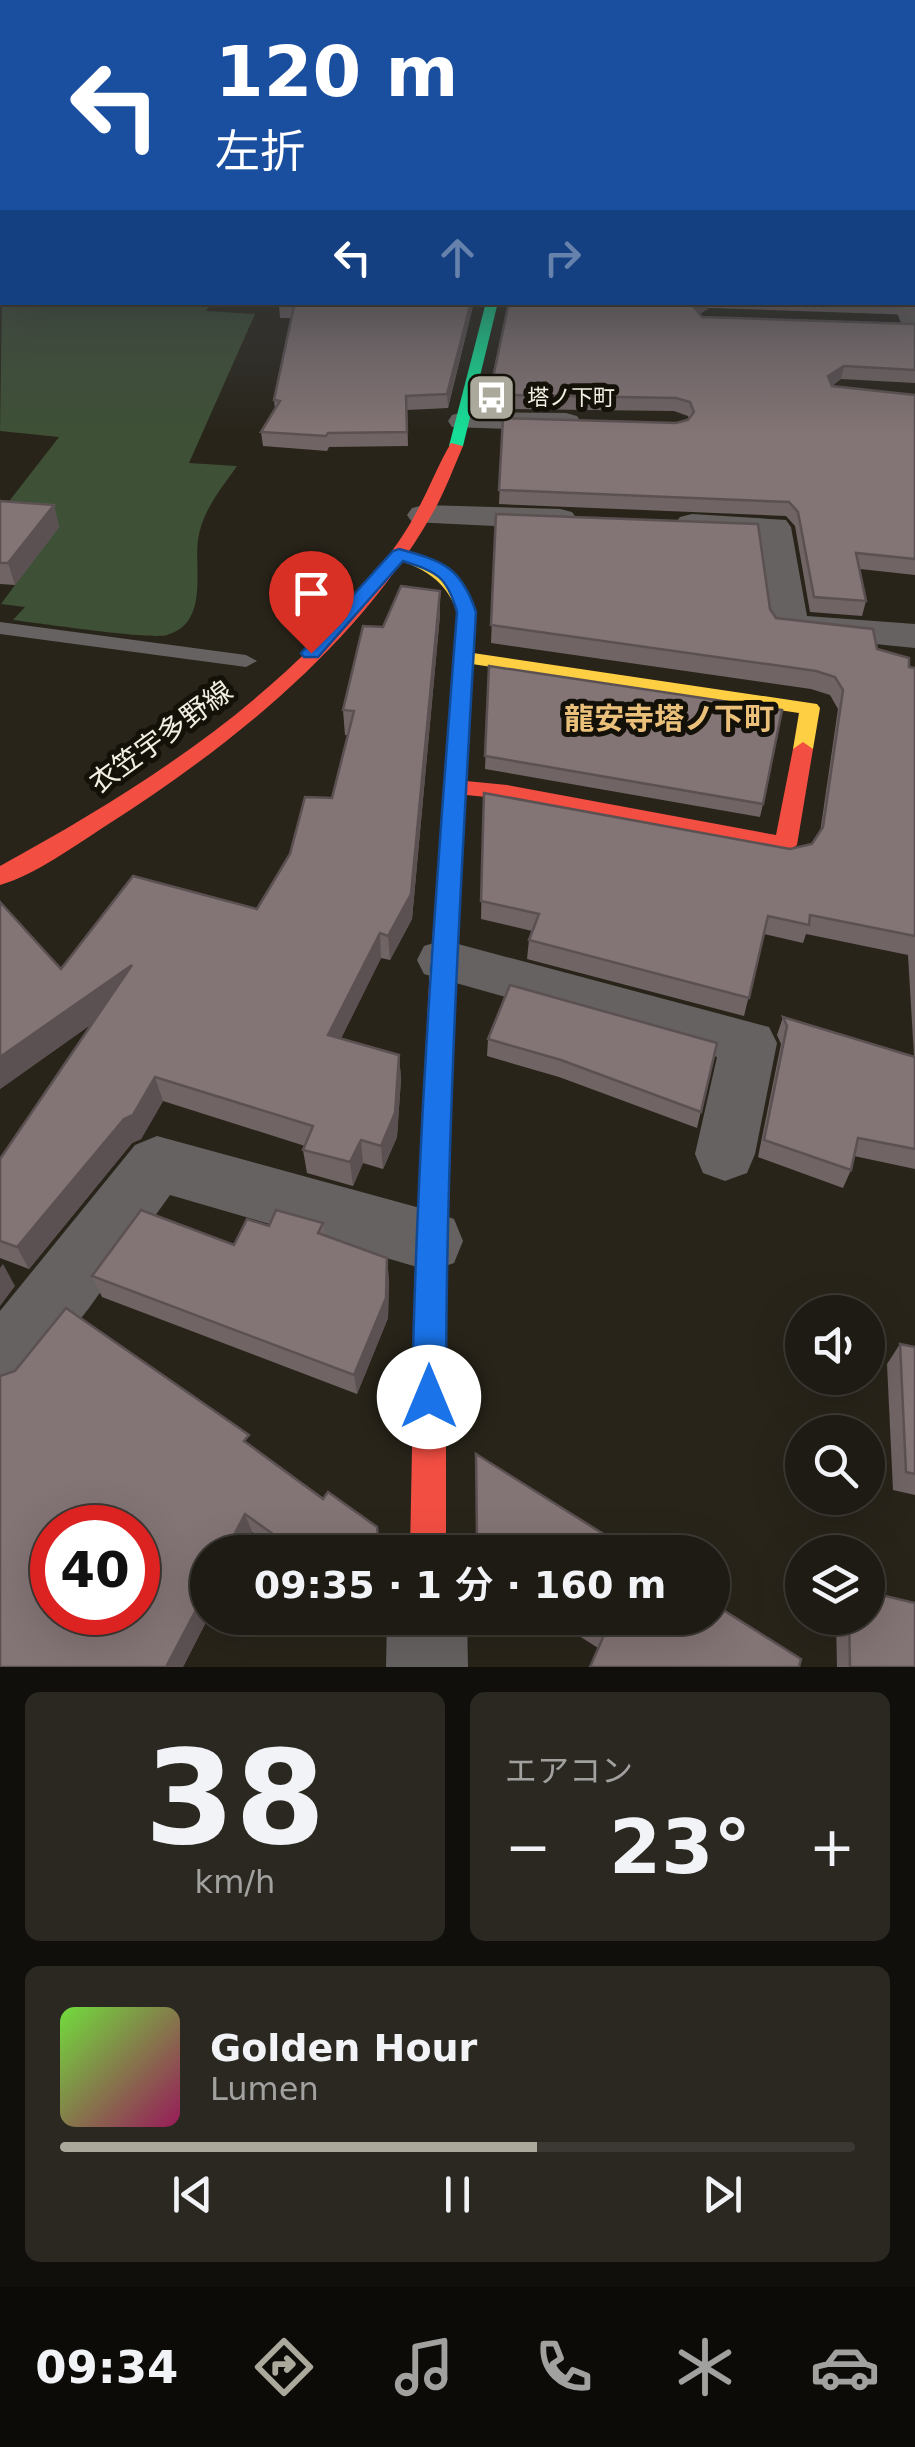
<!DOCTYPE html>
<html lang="ja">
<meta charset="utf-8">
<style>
body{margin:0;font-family:"DejaVu Sans","Noto Sans JP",sans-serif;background:#2b2822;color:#f1f3f6;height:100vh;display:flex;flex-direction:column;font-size:38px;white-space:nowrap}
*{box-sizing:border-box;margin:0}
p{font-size:32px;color:#a1a1a0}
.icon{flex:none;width:55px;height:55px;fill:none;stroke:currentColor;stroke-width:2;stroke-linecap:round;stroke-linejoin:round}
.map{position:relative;height:1667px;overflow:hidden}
.sheet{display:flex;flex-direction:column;gap:25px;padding:25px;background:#100f0b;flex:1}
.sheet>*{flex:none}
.hud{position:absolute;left:0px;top:0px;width:915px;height:305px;box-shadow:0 10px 40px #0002,0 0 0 2px #3c3934;background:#1a4fa0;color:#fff;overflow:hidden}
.fabs{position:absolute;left:785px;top:1295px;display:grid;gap:20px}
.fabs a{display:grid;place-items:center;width:100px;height:100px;border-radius:50%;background:#1e1b14;box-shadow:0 10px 40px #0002,0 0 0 2px #3c3934;font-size:50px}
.speed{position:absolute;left:30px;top:1505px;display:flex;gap:20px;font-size:50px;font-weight:700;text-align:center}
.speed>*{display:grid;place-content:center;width:130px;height:130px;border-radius:50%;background:#1e1b14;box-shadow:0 10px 40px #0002,0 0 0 2px #3c3934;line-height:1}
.speed .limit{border:15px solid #d22;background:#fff;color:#111}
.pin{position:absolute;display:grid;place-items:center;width:85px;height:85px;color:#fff;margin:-102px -42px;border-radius:50% 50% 50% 0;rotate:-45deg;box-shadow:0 0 10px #0007}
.pin .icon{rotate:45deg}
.me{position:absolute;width:110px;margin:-55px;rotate:0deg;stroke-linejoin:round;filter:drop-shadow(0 0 8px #0008)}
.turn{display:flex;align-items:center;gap:35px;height:210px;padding:0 50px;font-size:45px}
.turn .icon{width:130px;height:130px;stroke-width:2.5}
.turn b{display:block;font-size:70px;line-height:85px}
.lanes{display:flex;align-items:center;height:95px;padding:0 50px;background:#0003;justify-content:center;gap:50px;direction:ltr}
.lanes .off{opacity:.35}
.big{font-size:75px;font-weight:600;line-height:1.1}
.sheet .tile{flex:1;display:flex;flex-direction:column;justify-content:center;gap:15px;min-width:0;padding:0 35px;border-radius:15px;background:#2b2822}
.sheet .dial{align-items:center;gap:0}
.dial b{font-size:130px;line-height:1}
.song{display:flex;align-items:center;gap:30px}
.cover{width:120px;height:120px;border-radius:15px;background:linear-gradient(135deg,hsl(100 70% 55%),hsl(330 70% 35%))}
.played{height:10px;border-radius:5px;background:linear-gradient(90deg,#aba89c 60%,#3c3934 60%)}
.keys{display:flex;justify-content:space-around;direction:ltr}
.heat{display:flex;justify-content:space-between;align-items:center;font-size:55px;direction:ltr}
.sheet .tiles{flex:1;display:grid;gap:25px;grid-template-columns:1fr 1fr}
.tile:last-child{grid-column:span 2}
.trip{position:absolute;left:190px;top:1535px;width:540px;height:100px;border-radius:50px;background:#1e1b14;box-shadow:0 10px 40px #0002,0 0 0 2px #3c3934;font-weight:600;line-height:100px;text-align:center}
.dock{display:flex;height:160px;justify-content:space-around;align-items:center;background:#0c0b08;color:#a1a1a0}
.dock .icon{width:70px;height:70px}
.dock .active{color:#aba89c}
.dock b{font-size:45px;color:#f1f3f6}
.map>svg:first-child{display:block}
</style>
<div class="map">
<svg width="915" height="1667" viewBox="0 0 915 1667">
<rect width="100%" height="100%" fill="#28241a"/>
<path fill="#3e5036" d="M2 294V302L211 303 206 311 255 314 189 463 237 466C221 489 202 511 198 540 194 571 209 623 167 635 151 640 38 623 13 620L25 607 1 604 58 527 0 513 59 437 0 431Z"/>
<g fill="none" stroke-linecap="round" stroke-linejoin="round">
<polygon fill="#666261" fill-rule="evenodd" points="0,622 246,655 257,661 246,667 0,634"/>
<g fill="#666261" fill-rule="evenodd">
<polygon points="2,245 2,260 0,261 0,246"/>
<polygon points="912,297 915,300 915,336 906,334 892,302 912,302"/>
<polygon points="463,412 566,413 577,416 581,422 577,428 566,431 452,427 448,421 452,415"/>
<polygon points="424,505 560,509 572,512 577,519 572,526 560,529 412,522 407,515 412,508"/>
<polygon points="692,514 786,520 791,527 807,616 915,624 915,648 775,634 770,626 758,537 680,531 675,524 680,517"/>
<polygon points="443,940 769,1027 777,1043 755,1154 747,1173 725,1181 703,1173 695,1154 717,1057 424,974 417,960 424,946"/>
<polygon points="157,1136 431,1211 454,1219 463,1241 454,1263 431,1271 170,1195 89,1308 25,1389 0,1399 0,1311 135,1145"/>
<polygon points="387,1618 467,1618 468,1667 386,1667"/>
</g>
<polygon fill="#16e098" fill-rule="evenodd" points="486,302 498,302 463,446 456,450 449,446"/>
<path fill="#ffcf43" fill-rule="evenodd" d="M399 549C430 557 470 575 475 612 477 625 473 640 473 653L817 704 820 708 813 749 803 756 793 749 799 713 472 664 455 984 451 991 442 994 433 991 429 984 457 611C445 580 424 568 393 558V550Z"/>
<g fill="#f24e42" fill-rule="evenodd">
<path d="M451 443 463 446C453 469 444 494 431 516 356 646 232 745 107 825 74 846 37 874 0 885V866C137 791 279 701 375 574 390 554 406 533 417 511 429 489 438 465 451 443Z"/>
<polygon points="803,742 813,749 797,845 786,853 507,799 456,794 445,787 456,780 507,785 776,835 793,749"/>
<polygon points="442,974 451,977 455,984 446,1241 446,1552 410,1552 416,1241 429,984 433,977"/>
</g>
</g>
<g fill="#716465">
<polygon points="912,262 915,263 915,315 709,308 700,314 702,317 915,324 915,383 841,379 832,386 915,395 915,575 860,569 866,601 862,616 810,612 795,526 786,516 499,504 503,418 676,423 689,418 688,416 674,411 504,409 504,405 490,405 490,392 509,302 912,302"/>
<polygon points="474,302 448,408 407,410 408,446 329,447 327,451 263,446 261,432 275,409 274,400 291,318 280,318 279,305"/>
<polygon points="0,501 54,505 59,527 15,585 0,584"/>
<polygon points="496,514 770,609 776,618 877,649 909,667 915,668 915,1169 854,1156 851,1170 843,1188 758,1157 781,1044 777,1035 783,1017 914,1056 908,955 806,934 803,943 764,934 744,1016 527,959 529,940 532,931 481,919 484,793 790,849 812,844 820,833 838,709 830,695 811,689 491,643"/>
<polygon points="440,615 412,919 390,960 381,958 341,1038 399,1055 401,1079 397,1137 383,1169 363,1163 353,1186 307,1173 303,1150 305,1146 163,1101 141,1139 132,1143 29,1269 0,1258 0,1159 93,1023 0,1089 0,902 61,969 257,909 332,798 348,735 345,735 343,710 383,627"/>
<polygon points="489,666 763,804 760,817 485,769"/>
<polygon points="488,1039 717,1043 697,1128 559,1077 487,1056"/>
<polygon points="323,1223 325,1235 389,1278 388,1318 357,1394 102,1297 92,1276 234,1245 269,1226"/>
<polygon points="900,1344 915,1347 915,1495 893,1490 887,1364"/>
<polygon points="253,1447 379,1538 400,1544 401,1552 280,1552 252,1532 183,1667"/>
<polygon points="476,1454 632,1552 464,1552 464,1540 476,1536"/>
<polygon points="551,1618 712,1618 598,1648"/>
<polygon points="836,1618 868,1618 915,1667 837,1667"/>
</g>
<g fill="#5c5152">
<polygon points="471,302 474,302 448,408 447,394"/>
<polygon points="700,302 710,302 709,308 692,319 694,307"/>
<polygon points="844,366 841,379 825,390 828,376"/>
<polygon points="54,505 59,527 15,585 8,563"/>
<polygon points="440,591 440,615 412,919 390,960 388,936"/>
<polygon points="380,933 381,958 331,1059 328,1035"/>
<polygon points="132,965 140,990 0,1089 0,1057"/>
<polygon points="399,1055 401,1079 397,1137 383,1169 381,1146"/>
<polygon points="155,1077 163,1101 141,1139 132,1143 29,1269 17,1247 124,1119"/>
<polygon points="361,1140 363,1163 353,1186 350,1162"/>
<polygon points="387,1258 389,1278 388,1318 357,1394 354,1375"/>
<polygon points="3,1264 15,1286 0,1306 0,1268"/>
<polygon points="245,1514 252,1532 241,1552 225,1552"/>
<polygon points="208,1587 208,1618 183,1667 166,1667"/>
</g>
<g fill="#837475" stroke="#5c5152" stroke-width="2.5" fill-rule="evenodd">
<rect x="912" y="200" width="3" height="45"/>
<polygon points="912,262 915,263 915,302 912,302"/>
<polygon points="280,302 471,302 447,394 406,396 407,432 328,433 326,436 261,432 280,401 274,400 294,306 279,305"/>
<polygon points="509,302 700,302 694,307 702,317 915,324 915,370 844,366 828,376 832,386 915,395 915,559 856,553 866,601 814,597 798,512 789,502 499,490 503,418 676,423 688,420 694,412 690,402 676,398 504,395 504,391 490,392"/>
<polygon points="0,501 54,505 8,563 0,563"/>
<polygon points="496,514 758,524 770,609 776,618 873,629 877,649 909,658 909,667 915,668 915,936 810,915 809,925 768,916 749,998 529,940 539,914 481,901 484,793 790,849 812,844 823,827 843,690 835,677 816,671 491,625"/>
<polygon points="401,586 440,591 411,894 388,936 380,933 328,1035 399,1055 395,1113 381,1146 361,1140 350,1162 303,1150 313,1126 155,1077 133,1115 124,1119 17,1247 0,1241 0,1159 132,965 0,1057 0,902 61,969 133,876 257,909 290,854 305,797 332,798 354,711 343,710 363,626 383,627"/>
<polygon points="489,666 782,710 763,804 485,756"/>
<polygon points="510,985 717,1043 701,1112 561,1060 488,1039"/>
<polygon points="783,1017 915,1057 915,1149 858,1138 851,1170 764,1140 787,1026"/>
<polygon points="141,1210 234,1245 247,1219 269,1226 276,1210 323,1223 318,1233 387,1258 386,1298 354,1375 92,1276"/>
<path d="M66 1308 249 1435 244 1441 323 1499 328 1492 377 1527 378 1538 400 1544 395 1552H298L245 1514 225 1552H208V1587L166 1667H0V1376L15 1371ZM52 1528H138V1612H52Z"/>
<polygon points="900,1344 915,1347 915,1474 906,1472"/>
<polygon points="476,1454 632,1552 476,1552 464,1545 464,1540 477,1536"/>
<polygon points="868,1592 915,1603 915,1667 850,1667 849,1618 868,1618"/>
<polygon points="712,1603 801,1659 799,1667 590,1667 604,1635 577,1618 712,1618"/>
</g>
<linearGradient id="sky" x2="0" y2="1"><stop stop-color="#16140e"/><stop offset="0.46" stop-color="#424549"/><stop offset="1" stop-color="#424549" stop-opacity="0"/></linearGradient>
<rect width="915" height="433" fill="url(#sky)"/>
<path fill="#1a73e8" stroke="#114b97" stroke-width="2.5" d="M399 549C443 561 461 567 476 612 461 873 446 1135 446 1397L441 1409 429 1414 417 1409 412 1397C417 1134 437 873 457 612 447 576 437 572 403 561L318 657H304L301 653 393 551Z"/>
<defs>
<symbol id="bus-square" viewBox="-11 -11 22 22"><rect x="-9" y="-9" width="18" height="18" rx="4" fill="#aba89c" stroke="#141109"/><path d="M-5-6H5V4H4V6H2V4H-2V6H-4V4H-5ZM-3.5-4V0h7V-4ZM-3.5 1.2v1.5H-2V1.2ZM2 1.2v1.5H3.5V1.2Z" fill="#fff"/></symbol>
</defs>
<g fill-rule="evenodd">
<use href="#bus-square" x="464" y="370" width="55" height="55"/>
</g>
<g text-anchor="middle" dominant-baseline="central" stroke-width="10" stroke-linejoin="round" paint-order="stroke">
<g font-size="22" fill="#f2efe2" stroke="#141109" text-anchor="start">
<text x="527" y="397">塔ノ下町</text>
</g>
<g font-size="28" fill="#f2efe2" stroke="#141109">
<text transform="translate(161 737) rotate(-36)">衣笠宇多野線</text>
</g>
<g font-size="30" font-weight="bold" fill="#ebc07b" stroke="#141109">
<text x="669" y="718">龍安寺塔ノ下町</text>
</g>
</g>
</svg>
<div class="fabs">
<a><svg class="icon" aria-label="sound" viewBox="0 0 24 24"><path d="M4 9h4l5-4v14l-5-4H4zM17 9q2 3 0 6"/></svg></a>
<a><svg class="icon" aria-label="search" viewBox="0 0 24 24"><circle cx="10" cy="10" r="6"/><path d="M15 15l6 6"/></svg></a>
<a><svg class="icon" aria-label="layers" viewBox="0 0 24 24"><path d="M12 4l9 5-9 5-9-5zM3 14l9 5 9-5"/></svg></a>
</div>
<div class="speed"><div class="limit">40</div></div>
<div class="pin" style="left:311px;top:653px;background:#d93025"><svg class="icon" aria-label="arrive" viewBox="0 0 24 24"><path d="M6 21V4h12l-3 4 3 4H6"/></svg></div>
<svg class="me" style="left:429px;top:1397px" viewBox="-20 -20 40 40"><circle r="19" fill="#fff"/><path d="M0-13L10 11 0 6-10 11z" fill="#1a73e8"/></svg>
<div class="trip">09:35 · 1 分 · 160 m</div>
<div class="hud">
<div class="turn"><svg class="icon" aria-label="left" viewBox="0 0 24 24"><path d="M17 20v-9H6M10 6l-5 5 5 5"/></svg><div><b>120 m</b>左折</div></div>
<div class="lanes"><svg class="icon" aria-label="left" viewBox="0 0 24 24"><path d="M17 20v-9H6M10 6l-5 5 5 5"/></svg><svg class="icon off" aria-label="ahead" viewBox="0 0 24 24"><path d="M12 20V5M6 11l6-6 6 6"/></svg><svg class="icon off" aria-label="right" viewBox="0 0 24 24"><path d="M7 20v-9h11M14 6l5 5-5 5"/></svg></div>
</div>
</div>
<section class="sheet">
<div class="tiles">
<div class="tile dial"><b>38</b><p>km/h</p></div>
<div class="tile"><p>エアコン</p>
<div class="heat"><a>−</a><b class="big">23°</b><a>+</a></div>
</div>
<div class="tile">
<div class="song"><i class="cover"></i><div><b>Golden Hour</b><p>Lumen</p></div></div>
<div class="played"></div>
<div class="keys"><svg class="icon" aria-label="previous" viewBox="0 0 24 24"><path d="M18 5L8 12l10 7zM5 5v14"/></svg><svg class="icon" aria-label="pause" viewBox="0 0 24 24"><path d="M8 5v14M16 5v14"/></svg><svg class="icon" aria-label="next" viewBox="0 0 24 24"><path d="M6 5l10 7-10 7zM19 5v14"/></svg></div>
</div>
</div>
</section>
<nav class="dock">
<b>09:34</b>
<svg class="icon active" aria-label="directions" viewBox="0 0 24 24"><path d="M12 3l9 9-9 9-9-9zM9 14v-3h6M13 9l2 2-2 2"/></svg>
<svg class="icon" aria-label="music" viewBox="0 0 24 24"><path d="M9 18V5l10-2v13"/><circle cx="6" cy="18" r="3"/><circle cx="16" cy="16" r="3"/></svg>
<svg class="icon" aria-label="phone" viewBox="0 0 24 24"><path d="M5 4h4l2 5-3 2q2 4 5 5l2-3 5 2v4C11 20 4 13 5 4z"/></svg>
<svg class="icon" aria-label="climate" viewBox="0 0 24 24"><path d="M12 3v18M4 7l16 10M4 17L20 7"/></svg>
<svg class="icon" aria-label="car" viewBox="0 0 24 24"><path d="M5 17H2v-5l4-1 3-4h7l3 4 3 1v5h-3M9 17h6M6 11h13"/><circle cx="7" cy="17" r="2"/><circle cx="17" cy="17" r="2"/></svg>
</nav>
